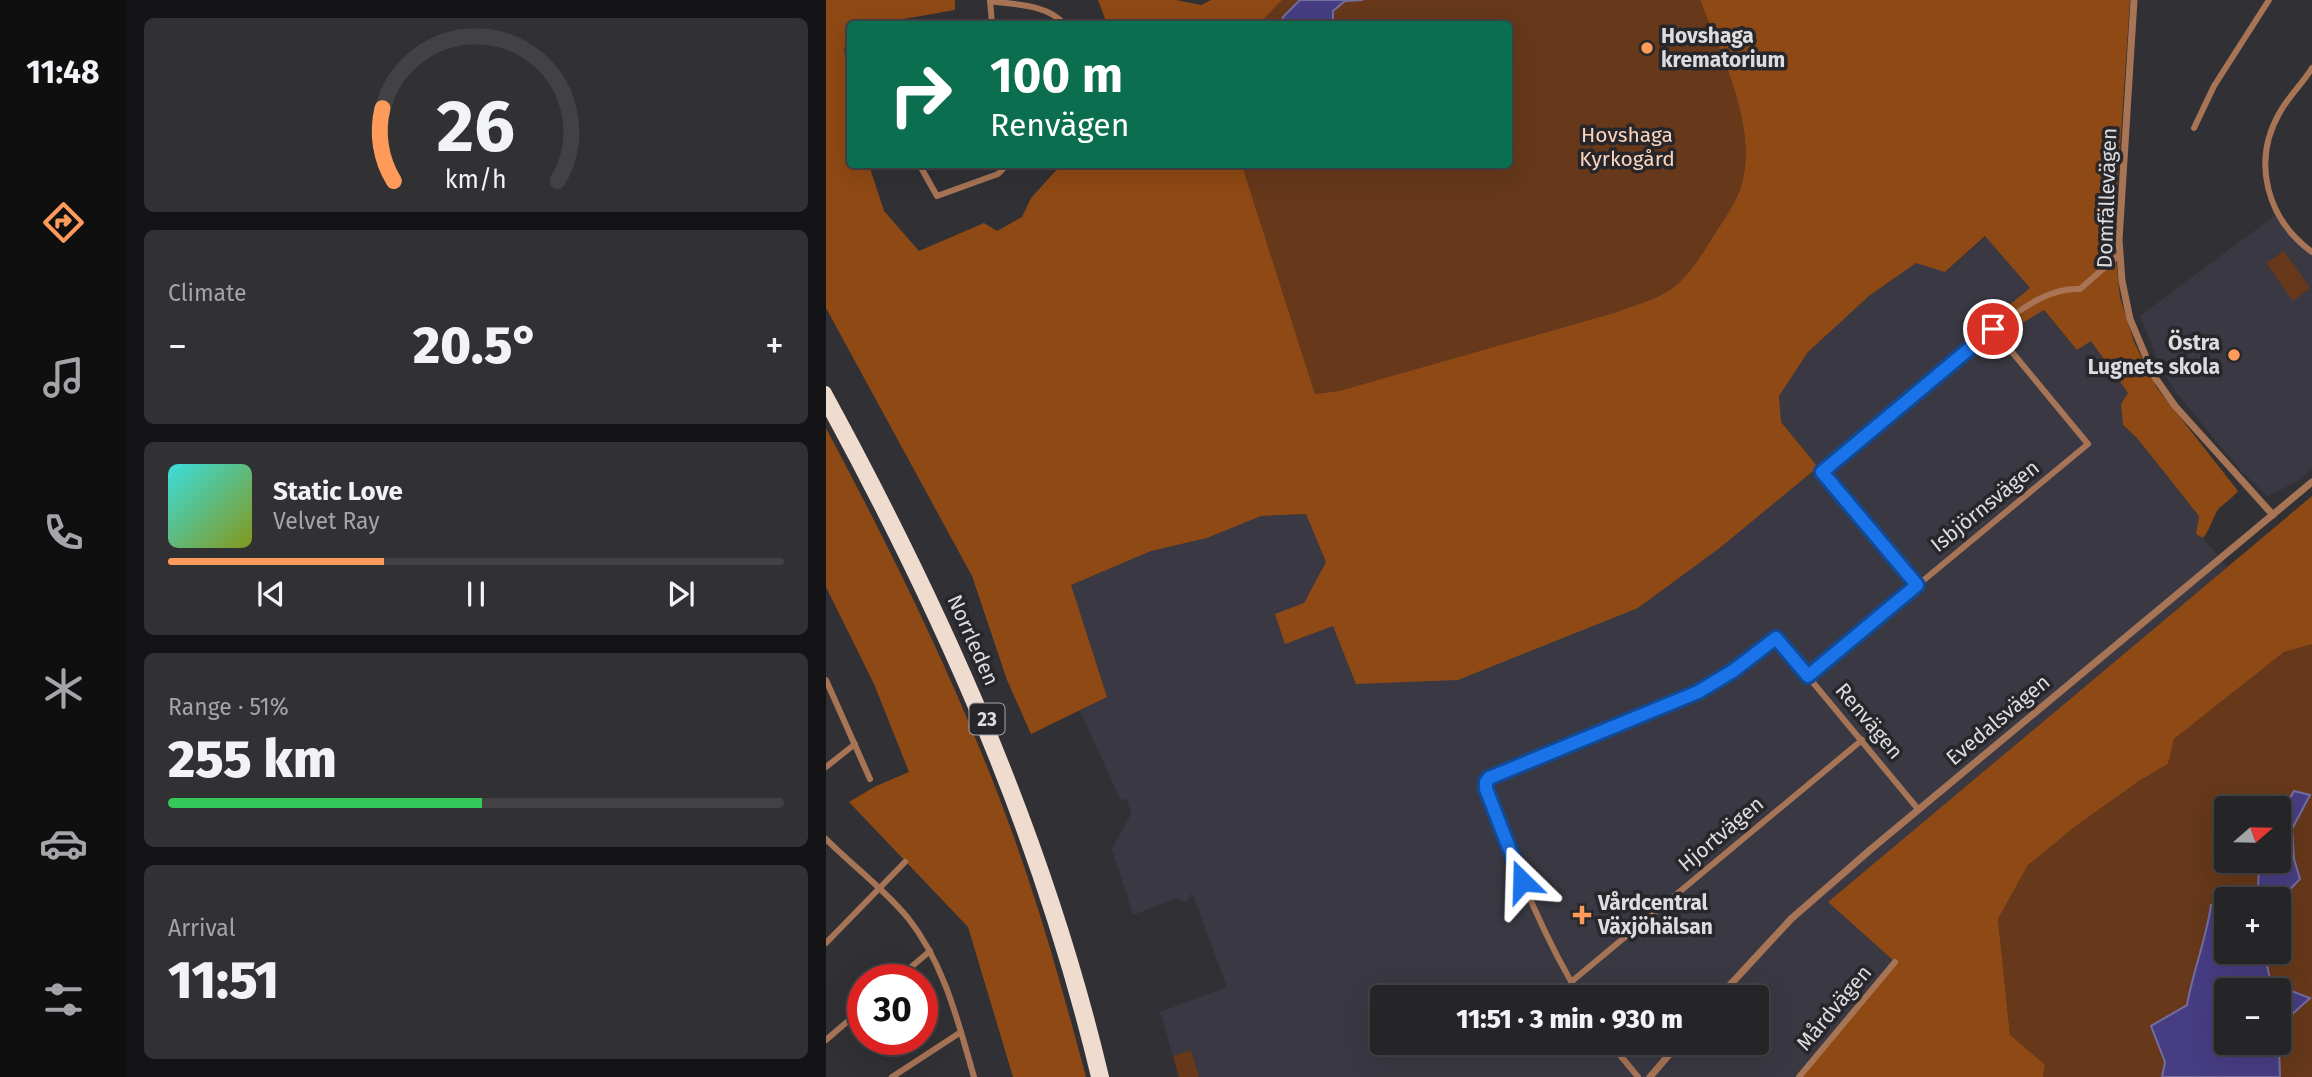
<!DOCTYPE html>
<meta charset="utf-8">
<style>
body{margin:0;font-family:"Fira Sans",sans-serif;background:#313134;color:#f1f3f6;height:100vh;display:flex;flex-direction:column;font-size:26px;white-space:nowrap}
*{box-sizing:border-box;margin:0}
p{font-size:23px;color:#a3a5a8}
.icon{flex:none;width:38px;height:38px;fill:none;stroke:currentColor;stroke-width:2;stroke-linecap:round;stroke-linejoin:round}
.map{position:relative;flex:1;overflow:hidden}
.sheet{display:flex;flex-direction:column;gap:18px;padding:18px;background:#141416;width:700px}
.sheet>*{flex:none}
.top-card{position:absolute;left:21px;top:21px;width:665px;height:147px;border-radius:7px;box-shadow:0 7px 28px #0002,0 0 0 2px #424245;background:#0b6e4f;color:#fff;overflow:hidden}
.needle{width:46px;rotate:70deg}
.fabs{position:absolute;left:1388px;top:796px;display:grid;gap:14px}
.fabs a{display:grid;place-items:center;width:77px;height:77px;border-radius:7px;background:#252528;box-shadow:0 7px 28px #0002,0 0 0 2px #424245;font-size:35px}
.speed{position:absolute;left:21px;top:964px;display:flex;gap:14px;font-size:35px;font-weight:700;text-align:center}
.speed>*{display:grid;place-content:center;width:91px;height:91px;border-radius:50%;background:#252528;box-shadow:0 7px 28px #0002,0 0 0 2px #424245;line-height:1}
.speed .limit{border:10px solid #d22;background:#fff;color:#111}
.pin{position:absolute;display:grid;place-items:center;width:60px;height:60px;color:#fff;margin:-30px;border:4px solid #fff;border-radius:50%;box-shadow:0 2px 7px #0007}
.me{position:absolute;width:77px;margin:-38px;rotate:338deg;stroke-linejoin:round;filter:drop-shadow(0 0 5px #0008)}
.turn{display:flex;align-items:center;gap:24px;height:147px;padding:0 28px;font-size:32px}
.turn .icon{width:91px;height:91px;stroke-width:2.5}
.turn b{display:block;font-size:49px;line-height:60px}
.big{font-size:52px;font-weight:800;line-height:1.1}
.sheet .tile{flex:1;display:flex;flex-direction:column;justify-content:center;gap:10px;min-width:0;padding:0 24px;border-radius:10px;background:#313134}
.sheet .dial{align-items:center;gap:0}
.dial svg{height:182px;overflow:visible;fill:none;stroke:#424245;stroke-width:7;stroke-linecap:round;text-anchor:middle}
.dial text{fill:#f1f3f6;stroke:none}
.song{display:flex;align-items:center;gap:21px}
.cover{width:84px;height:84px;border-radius:10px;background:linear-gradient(135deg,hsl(180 70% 55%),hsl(70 70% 35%))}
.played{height:7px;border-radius:4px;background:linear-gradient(90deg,#ff9b5a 35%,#424245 35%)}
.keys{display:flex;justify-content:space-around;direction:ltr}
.heat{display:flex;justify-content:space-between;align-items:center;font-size:38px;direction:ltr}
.charge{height:10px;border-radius:5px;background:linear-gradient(90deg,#34c759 51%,#424245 0)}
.trip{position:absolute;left:544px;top:985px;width:399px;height:70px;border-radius:7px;background:#252528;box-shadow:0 7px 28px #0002,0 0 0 2px #424245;font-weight:800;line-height:70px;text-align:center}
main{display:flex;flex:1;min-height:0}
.tabs{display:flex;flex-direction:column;width:126px;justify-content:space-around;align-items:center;background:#0f0f10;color:#a3a5a8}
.tabs .icon{width:49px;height:49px}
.tabs .current{color:#ff9b5a}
.tabs b{font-size:32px;color:#f1f3f6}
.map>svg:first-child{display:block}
</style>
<main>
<nav class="tabs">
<b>11:48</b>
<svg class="icon current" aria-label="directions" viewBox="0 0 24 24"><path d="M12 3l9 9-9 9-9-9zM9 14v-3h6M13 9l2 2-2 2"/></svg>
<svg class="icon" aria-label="music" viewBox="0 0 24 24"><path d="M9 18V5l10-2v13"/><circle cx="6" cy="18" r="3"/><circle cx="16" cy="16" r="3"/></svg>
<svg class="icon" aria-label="phone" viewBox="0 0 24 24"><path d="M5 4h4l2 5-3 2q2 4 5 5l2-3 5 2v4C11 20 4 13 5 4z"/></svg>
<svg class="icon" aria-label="climate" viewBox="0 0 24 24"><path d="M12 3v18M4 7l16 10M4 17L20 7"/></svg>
<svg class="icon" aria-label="car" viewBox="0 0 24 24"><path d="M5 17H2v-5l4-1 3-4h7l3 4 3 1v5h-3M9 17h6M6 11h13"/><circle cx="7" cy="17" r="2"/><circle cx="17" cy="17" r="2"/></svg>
<svg class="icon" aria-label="filters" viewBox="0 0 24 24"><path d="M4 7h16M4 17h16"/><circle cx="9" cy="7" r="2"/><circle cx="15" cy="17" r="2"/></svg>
</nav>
<section class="sheet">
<div class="tile dial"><svg viewBox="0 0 100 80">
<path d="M14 69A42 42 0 1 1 86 69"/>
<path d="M14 69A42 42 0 0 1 9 37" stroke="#ff9b5a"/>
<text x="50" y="56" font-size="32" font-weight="700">26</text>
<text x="50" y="72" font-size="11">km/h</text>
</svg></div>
<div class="tile"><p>Climate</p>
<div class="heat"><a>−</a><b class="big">20.5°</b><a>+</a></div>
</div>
<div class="tile">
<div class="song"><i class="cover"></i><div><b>Static Love</b><p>Velvet Ray</p></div></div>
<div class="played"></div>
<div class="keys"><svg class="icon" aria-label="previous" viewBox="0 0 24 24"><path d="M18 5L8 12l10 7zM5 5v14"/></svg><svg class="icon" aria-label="pause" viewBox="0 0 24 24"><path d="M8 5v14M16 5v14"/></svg><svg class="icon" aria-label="next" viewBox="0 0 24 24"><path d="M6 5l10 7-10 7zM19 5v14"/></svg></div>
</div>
<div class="tile"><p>Range · 51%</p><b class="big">255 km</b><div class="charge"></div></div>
<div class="tile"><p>Arrival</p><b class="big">11:51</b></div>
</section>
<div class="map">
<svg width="1486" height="1077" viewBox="0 0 1486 1077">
<rect width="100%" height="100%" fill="#313135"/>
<g fill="#3a3943" fill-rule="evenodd">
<polygon points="1451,214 1486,252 1486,469 1470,482 1442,496 1416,472 1349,391 1336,370 1314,316"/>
<path d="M1160 236 1204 288 1177 310H1217L1251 350 1265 340 1302 393 1297 425 1311 438 1373 516 1370 534 1377 538 1401 567 1002 902 1069 962 973 1077H353L334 1012 401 987 366 893 360 902 350 898 307 915 286 849 305 814 301 798 295 801 254 711 281 696 244 585 325 551 381 538 435 516 480 514 500 562 478 603 508 626 812 608 895 547 992 467 955 422 953 396 982 352 1043 296 1091 262 1120 272ZM556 998H931V1043H556Z"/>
</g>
<g fill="#67381a">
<path d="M456 0H874C896 58 939 139 910 199 905 212 895 224 888 235 878 251 868 270 853 283 836 298 812 304 791 312L513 391 489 394 416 165 682 164V24H433Z"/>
<polygon points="1458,251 1484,288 1467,301 1440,263"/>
<path d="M1486 644V1077H1454L1453 1046 1463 1017 1483 998 1445 983 1438 952H1452L1453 901 1474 879 1468 859 1466 829 1484 796 1468 791 1453 818 1452 808H1400V861H1433L1432 892 1413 899 1400 900V904L1385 906C1380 940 1367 972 1361 1006L1325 1026 1339 1062 1336 1077H1217L1219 1065 1184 1036 1172 919 1202 865 1250 826 1313 781 1342 764 1348 739 1458 652Z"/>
<polygon points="365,1050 373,1077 353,1077 347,1056"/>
</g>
<g fill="#8f4914">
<path d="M0 0H129V10L49 24H24V43L18 48 24 94V164L43 165 58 211 93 251 158 223 171 231 196 217 205 198 235 165H416L489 394 513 391 791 312C812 304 836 298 853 283 867 270 878 251 888 235 895 224 904 212 910 199 939 139 896 58 874 0H1304L1288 239 1294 297 1308 342 1331 388 1412 491C1406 499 1395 505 1391 511 1386 520 1384 529 1377 538L1370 534 1373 516 1311 438 1297 425 1295 404 1302 393 1265 341 1251 350 1218 310 1191 326 1177 310 1204 288 1159 236 1119 272 1090 263 1043 296 982 352 953 396 955 422 992 467 895 547 812 608 632 680 530 684 507 626 459 644 449 614 478 603 500 562 480 514 435 516 381 538 325 551 245 585 281 697 205 734 181 680 146 576 0 308Z"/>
<polygon points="272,0 350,0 375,5 385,0 456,0 433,24 281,24"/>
<path d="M0 428C77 573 150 722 202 878 224 944 242 1010 260 1077H187L142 927 23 802 50 786 83 772 48 684 0 587Z"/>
<polygon points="1486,496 1486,644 1458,652 1348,739 1342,764 1313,781 1250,826 1202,865 1172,919 1184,1035 1219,1065 1217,1077 973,1077 1069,962 1002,902"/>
</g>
<g fill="#473d83" stroke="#746d9f" stroke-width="2" fill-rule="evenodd">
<polygon points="474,0 537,0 519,1 507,11 507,19 504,24 456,24 457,17"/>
<polygon points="1468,791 1484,795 1466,829 1468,859 1474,879 1453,901 1413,899 1432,892 1433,861 1452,861 1453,818"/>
<path d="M1400 904V952H1438L1445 983 1484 998 1463 1017 1453 1046 1454 1077H1336L1339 1062 1325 1026 1361 1005C1367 971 1380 940 1385 905ZM1400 990H1452V1043H1400Z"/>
</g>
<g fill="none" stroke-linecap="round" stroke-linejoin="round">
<g stroke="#a77455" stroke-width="6">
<polyline points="164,0 166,24"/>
<path d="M164 1C188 5 222 4 238 24"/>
<path d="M1486 68C1477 83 1463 96 1454 112 1425 162 1441 219 1486 252"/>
<polyline points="1368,128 1388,86 1443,0"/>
<polyline points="93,164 111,196 172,174 182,164"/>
<path d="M1167 329C1193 312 1221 287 1254 289L1293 255"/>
<polyline points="982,676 1262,444 1167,329 996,472 1091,585"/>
<polyline points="0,680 44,779"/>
<polyline points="0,767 29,744"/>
<path d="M0 839C27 866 58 889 82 918 119 965 132 1022 148 1077"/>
<polyline points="0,943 79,862"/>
<polyline points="70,980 104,951"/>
<polyline points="745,982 1036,740"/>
<path d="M755 998C714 932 688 860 660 789V782L668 774 872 692 907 671 950 638 1092 809"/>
<polyline points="0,1040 37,1008"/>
<polyline points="784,1043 812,1077"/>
<polyline points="66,1077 135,1032"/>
<polyline points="973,1077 1069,962"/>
</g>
<g stroke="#a77455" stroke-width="7">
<polyline points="1308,0 1293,240 1296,281 1304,319 1328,376 1349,406 1447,515"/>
<polyline points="892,998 965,919 1044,850 1486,482"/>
<polyline points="824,1077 853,1043"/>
</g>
<g stroke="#f0dbcf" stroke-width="10">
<path d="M0 391C119 609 221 835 278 1077"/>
<path d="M0 406C118 623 212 836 270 1077"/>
</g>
</g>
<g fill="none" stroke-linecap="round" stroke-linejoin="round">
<defs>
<polyline id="route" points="696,881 660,789 660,782 663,778 872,692 907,671 950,638 982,676 1091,585 996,472 1167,329"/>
</defs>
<use href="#route" stroke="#114b97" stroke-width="18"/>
<use href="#route" stroke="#1a73e8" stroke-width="12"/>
</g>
<g fill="#ff9b5a" stroke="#27272b" stroke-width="2.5">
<circle cx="821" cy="48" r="7"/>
<circle cx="1408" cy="355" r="7"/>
<path d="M752.5 904.5h7v7h7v7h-7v7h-7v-7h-7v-7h7z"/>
</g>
<g text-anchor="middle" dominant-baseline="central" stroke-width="7" stroke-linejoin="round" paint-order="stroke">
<rect fill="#27272b" stroke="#a6a6aa" stroke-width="2" x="143.5" y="703.5" width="35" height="31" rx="5"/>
<g font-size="19" font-weight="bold" fill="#dddde0">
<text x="161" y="719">23</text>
</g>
<g font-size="21" font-weight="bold" fill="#dddde0" stroke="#27272b" text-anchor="start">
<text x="835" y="36">Hovshaga<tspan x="835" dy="24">krematorium</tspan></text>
<text x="1394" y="343" text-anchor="end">Östra<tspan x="1394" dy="24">Lugnets skola</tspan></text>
<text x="772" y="903">Vårdcentral<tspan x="772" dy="24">Växjöhälsan</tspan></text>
</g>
<g font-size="21" fill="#fdd4bb" stroke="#27272b">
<text x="801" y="135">Hovshaga<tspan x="801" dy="24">Kyrkogård</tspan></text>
</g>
<g font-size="21" fill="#dddde0" stroke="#27272b">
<text transform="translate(1281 198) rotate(-88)">Domfällevägen</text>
<text transform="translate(1159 506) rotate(-39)">Isbjörnsvägen</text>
<text transform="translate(147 640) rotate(66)">Norrleden</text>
<text transform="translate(1172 720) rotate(-40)">Evedalsvägen</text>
<text transform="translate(1043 721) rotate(50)">Renvägen</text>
<text transform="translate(895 834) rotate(-40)">Hjortvägen</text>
<text transform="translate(1008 1008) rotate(-50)">Mårdvägen</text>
</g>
</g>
</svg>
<div class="fabs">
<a><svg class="needle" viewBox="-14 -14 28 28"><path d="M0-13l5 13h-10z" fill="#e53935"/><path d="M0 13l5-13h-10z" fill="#a3a5a8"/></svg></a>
<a>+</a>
<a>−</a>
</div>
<div class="speed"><div class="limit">30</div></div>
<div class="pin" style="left:1167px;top:329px;background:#d93025"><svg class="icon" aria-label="arrive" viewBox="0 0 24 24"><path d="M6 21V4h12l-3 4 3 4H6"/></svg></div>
<svg class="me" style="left:696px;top:881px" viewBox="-20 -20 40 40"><path d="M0-17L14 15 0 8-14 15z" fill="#1a73e8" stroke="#fff" stroke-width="4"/></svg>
<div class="trip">11:51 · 3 min · 930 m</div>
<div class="top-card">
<div class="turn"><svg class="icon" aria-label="right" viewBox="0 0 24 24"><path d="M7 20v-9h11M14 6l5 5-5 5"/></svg><div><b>100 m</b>Renvägen</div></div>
</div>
</div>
</main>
